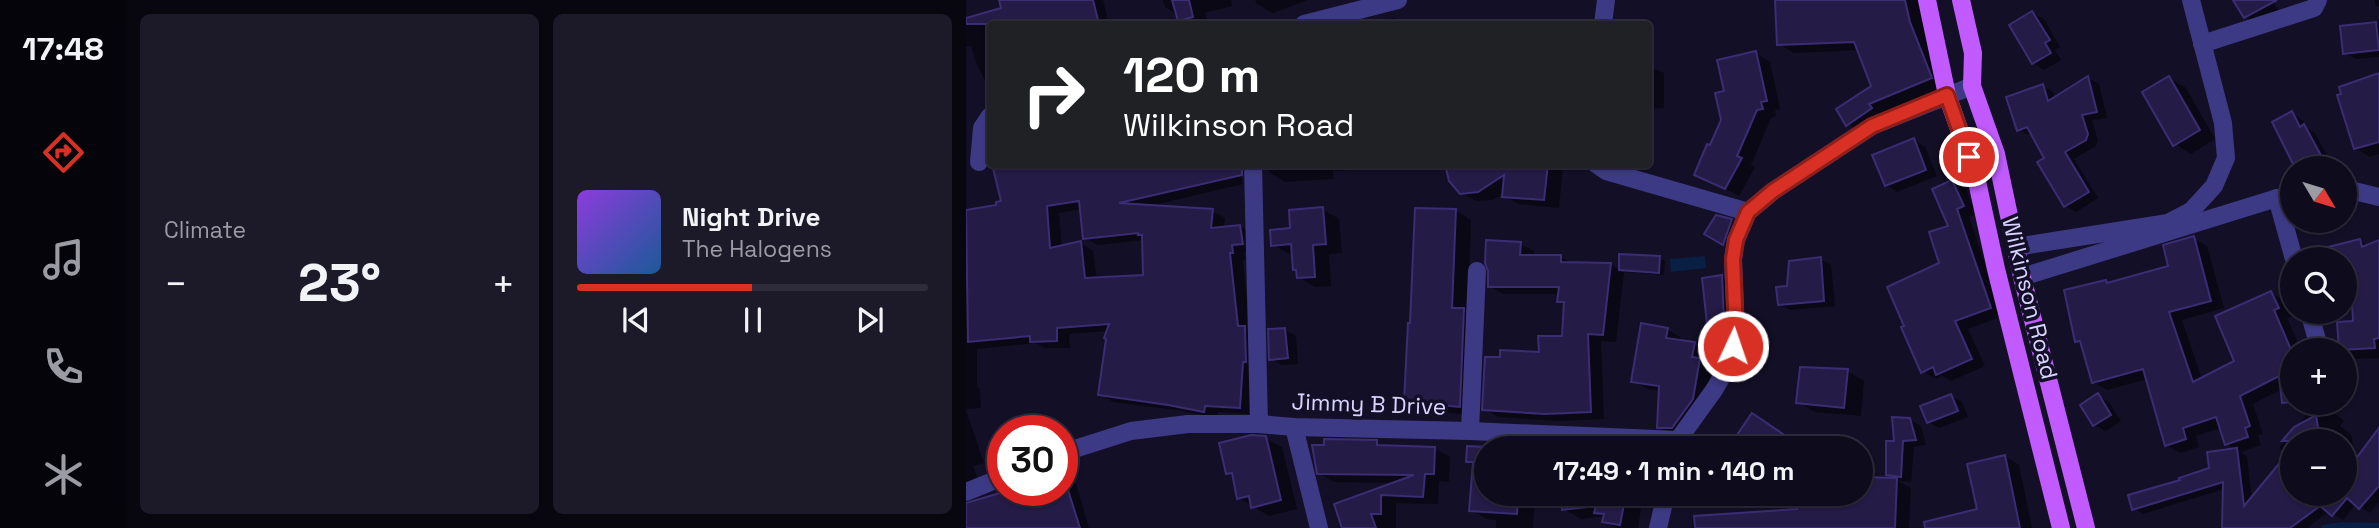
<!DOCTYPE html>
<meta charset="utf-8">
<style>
body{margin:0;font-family:"Space Grotesk",sans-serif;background:#1c1929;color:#f1f3f6;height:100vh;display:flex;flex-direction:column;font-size:26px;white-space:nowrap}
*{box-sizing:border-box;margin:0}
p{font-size:23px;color:#9b9ba3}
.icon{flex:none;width:38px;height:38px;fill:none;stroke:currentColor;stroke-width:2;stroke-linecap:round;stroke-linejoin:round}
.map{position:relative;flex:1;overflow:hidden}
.sheet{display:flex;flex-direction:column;gap:14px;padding:14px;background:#08060f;width:840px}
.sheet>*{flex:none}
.hud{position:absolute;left:21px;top:21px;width:665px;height:147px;border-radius:7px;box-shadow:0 2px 5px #0004,0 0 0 2px #2e2b3b;background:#202124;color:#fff;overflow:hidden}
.needle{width:46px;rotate:128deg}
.fabs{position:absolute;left:1314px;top:156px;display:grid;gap:14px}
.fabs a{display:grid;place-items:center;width:77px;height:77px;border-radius:50%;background:#0e0b1c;box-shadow:0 2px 5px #0004,0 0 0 2px #2e2b3b;font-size:35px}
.speed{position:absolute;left:21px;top:415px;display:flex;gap:14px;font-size:35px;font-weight:700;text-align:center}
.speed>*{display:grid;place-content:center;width:91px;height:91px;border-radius:50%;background:#0e0b1c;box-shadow:0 2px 5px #0004,0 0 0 2px #2e2b3b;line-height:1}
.speed .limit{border:10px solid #d22;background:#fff;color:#111}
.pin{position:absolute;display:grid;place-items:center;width:60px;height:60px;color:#fff;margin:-30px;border:4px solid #fff;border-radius:50%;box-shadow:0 2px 7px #0007}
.me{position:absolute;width:77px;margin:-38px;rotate:3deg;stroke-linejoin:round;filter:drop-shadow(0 0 5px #0008)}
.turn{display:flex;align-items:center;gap:24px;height:147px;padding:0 21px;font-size:32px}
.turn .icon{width:91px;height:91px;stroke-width:2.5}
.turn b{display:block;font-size:49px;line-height:60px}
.big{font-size:52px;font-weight:700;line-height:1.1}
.sheet .card{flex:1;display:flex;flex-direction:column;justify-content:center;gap:10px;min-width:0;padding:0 24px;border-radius:10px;background:#1c1929}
.song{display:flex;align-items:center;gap:21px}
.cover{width:84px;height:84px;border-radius:10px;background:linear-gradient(135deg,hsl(270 70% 55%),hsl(210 70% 35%))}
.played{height:7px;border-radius:4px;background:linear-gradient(90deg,#d93025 50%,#2e2b3b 50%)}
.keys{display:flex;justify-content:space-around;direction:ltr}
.heat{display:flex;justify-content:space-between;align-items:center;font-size:38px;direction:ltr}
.sheet .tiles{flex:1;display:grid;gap:14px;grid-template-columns:repeat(2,1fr)}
.trip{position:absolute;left:508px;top:436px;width:399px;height:70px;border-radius:35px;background:#0e0b1c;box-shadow:0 2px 5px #0004,0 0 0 2px #2e2b3b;font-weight:700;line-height:70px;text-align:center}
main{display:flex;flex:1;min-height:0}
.tabs{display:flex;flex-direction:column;width:126px;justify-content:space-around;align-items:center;background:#06040b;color:#9b9ba3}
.tabs .icon{width:49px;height:49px}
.tabs .current{color:#d93025}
.tabs b{font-size:32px;color:#f1f3f6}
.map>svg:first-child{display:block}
</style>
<main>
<nav class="tabs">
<b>17:48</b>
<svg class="icon current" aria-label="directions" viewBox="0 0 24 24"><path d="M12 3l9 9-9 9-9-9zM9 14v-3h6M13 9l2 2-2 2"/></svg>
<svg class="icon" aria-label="music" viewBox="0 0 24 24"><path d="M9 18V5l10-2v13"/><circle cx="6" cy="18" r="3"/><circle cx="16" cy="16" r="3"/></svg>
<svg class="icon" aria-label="phone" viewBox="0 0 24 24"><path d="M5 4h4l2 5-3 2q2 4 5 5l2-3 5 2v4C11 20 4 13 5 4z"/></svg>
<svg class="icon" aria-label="climate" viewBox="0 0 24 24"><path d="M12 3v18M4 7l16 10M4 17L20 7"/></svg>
</nav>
<section class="sheet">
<div class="tiles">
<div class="card"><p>Climate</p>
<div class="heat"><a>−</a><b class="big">23°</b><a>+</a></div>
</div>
<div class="card">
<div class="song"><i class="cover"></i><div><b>Night Drive</b><p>The Halogens</p></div></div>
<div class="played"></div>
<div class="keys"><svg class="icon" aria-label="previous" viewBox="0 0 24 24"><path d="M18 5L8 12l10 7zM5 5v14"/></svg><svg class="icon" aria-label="pause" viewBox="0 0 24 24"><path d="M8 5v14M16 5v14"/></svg><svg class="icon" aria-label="next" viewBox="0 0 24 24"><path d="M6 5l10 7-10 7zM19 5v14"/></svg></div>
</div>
</div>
</section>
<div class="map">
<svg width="1413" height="528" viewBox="0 0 1413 528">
<rect width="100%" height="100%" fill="#130f26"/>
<polygon fill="#0a1f44" points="739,256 740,268 705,272 704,259"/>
<g fill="#0007" fill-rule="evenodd">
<polygon points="34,0 137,0 143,24 24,24 24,91 10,63 5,46 0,47 0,20 37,9"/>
<polygon points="197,0 265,0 266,6 239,13 242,24 221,24 214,20 212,15 199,7"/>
<polygon points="289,0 342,0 307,13 291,4"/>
<polygon points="810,0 951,0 959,32 980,87 897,133 882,124 908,87 893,50 828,53 813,44"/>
<polygon points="1269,0 1305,0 1313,11 1291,24 1280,17"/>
<polygon points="1409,0 1413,0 1413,7 1409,5"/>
<polygon points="1066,13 1078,19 1094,47 1089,50 1095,60 1078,70 1067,63"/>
<polygon points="429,18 441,24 395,24"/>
<polygon points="1410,24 1413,26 1413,57 1390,59 1378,53"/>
<polygon points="682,40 686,43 684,67 698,73 698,108 682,109"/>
<polygon points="790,53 804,62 814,109 809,110 810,116 805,118 785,165 789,167 773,196 730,174"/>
<polygon points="1413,75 1413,154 1404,157 1389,148"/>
<polygon points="1122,78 1133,84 1141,118 1126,120 1132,141 1130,146 1108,159 1132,198 1110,212 1099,206 1080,159 1066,134 1063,135 1052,129 1076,86 1087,92 1089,98"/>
<polygon points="1203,78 1220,88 1249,139 1225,154 1209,144"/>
<polygon points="1326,113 1336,120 1341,128 1349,133 1366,165 1360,168 1332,168"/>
<polygon points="948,140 959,147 971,176 931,192 920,185"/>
<path d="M275 164 278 174 275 175 277 184 184 206 246 211 259 218 258 229 274 226 287 234 289 250 278 252 280 259 277 260 284 331 286 414 252 412 251 418 217 411 147 402 134 394 142 331 103 334 104 348H79L70 343 11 349V387L14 389 15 408 0 409V212L32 206 37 203ZM116 209 119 238 132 245 178 240 179 276 131 279 127 251 114 243 96 247 93 213Z"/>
<polygon points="303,164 419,164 419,168 367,171 367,179 319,182 303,172"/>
<polygon points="483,164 592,164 597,167 593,208 553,204 538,196 539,192 527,200 510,201 495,193"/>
<polygon points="986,182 1000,189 1010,214 1003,217 1037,316 1002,329 1019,366 985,381 976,376 970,379 956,371 984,227"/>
<polygon points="356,209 373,219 376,253 363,254 365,286 349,287 332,277 327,254 323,254 306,244"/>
<polygon points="489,210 505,220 502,312 509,415 455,411 439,402 446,324"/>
<polygon points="751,217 766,221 777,227 768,249 741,233"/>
<path d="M1227 238 1241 246 1258 308 1216 320 1236 379 1270 361 1305 293 1319 301 1326 316 1321 318 1334 347 1340 346 1347 350H1326V402H1355L1378 421 1374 426 1386 436 1389 463 1413 441V502L1404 513 1390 504 1377 520 1363 511 1341 528H1256L1258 489 1177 514 1167 508 1216 481 1245 469 1271 450 1261 444 1255 428 1230 436 1233 447 1214 453 1200 445 1182 379 1141 390 1127 382 1117 344 1111 341 1140 282 1143 284 1205 268ZM1316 389 1317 397 1331 405 1350 403 1313 448 1322 456 1286 500 1281 456 1275 452 1295 445 1292 435 1297 434 1287 404ZM1326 441H1379V494H1326Z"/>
<polygon points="1394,241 1403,246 1396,292 1379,297 1379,259 1346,259"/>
<polygon points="554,244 568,251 568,256 595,257 607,264 645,265 654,270 655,256 694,258 699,261 698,275 658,272 650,342 635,341 638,419 594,421 532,417 518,409 536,359 574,353 597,337 600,305 593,301 594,294 537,294 523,286"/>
<polygon points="854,259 865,265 869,306 824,310 813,304 822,288"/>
<polygon points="756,277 767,284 769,328 754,330 743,323"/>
<polygon points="1413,298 1413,358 1391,359 1379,352 1379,350 1374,350 1389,322"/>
<polygon points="701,329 715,338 715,342 728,344 743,352 741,364 748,368 741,408 707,435 693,427 695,391 682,389 667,381"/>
<polygon points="319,330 330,336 332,364 316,365 305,359"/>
<polygon points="881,371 898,381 895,416 849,412 832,402"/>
<polygon points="985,396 996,402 1002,417 973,428 962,422"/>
<polygon points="1132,396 1143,402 1155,421 1140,431 1129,425"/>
<polygon points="0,410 18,463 7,466 14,486 3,493 2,505 53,490 96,490 97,477 110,484 123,528 0,528"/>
<polygon points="787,415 833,445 830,448 764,448"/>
<polygon points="944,420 955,426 960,445 948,447 945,482 932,481 945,488 943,528 727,528 726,517 833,510 829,494 894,494 894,479 931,480 921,474 930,443"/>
<polygon points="299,438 316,447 331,509 303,516 273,498 268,477 261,473"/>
<polygon points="410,442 419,447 469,449 484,457 483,482 473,481 472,504 430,503 430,528 378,528 373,514 432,483 368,482 353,473"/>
<polygon points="502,448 520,494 569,494 567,528 530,528 530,520 521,519 505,510 508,465 501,461"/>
<polygon points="1039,456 1053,465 1066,528 988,528 1013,510"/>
<polygon points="596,494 684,494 683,502 676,501 672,528 650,528 638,521 639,516 615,519 598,509"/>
</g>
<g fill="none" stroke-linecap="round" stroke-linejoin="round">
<polyline stroke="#0a1f44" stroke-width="6" points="1358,528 1375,525 1413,526"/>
</g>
<g fill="#241b47" stroke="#3b2d73" stroke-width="2" fill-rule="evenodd">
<polygon points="33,0 127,0 133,24 0,24 0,18 35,8"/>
<polygon points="206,0 223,0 227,17 212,21"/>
<polygon points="809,0 939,0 944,22 966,78 903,104 906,108 880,126 870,109 905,86 888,42 811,45"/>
<polygon points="1267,0 1311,0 1278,18"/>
<polygon points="1066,11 1084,40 1079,43 1085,53 1066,64 1043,25"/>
<polygon points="1410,22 1413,50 1377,54 1374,26"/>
<polygon points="790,51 801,101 795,102 797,109 791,110 771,156 776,158 759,189 728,175 741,144 744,145 755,120 749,93 758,91 751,60"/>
<polygon points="1413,73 1413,142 1388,149 1371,95 1375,94 1373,87"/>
<polygon points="1122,76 1131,112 1116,115 1122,134 1120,140 1099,152 1123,192 1098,207 1071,162 1078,158 1061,127 1051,131 1040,97 1077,84 1082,101"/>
<polygon points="1203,76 1234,130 1207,146 1176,92"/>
<polygon points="1326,111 1334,127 1338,124 1357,159 1350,163 1353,168 1329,168 1306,122"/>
<polygon points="948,138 960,170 919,186 906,155"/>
<path d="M26 164H276V175L153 203 247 209 245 228 274 225 277 244 266 245 267 253H264L272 326H279V331L280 362H277L274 408 239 406 238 412 202 405 132 395 140 339 138 338 143 324 91 328V341L64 342V336L2 342 0 210 30 205V202L35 201ZM113 201 117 239 172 233V235H176L177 275 119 278 115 241 84 248 81 206Z"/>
<polygon points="479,164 582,164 578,200 536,197 538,175 512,192 494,194 483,181"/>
<polygon points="986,180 998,206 991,209 1025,308 989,321 1006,359 970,375 967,367 955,373 935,327 938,326 921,287 973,263 963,232 982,226 966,189"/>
<polygon points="357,207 360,244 347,245 349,277 331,278 330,270 327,270 325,244 305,246 304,230 324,228 323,210"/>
<polygon points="449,208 490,209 486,308 498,308 494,407 438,402 442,323 444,323"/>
<polygon points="750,215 766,219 757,245 738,234"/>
<polygon points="1228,236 1245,301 1203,312 1227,382 1268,361 1249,316 1305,291 1313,308 1308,310 1326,352 1326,402 1316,403 1313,376 1274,396 1284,426 1279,428 1282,437 1259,445 1250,417 1217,428 1220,439 1199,446 1177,369 1126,383 1114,341 1109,342 1098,290 1140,280 1141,283 1202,266 1197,245"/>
<polygon points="1394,239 1396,247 1413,240 1413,338 1408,339 1409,348 1373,350 1371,322 1387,321 1385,283 1379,285 1379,259 1339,259 1338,253"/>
<polygon points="520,240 555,242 554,255 595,255 595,262 645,263 637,335 622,334 625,412 579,414 516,410 519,357 534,357 534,350 573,352 572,336 596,336 598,302 591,302 593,287 522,287 522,271 519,263"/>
<polygon points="653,254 694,256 693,273 653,270"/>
<polygon points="855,257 858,301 812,305 810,287 821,286 823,261"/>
<polygon points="756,275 758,322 741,324 736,278"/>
<polygon points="675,323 702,328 700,338 729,342 726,357 734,358 727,399 706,428 691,428 693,386 665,382"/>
<polygon points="319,328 322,358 303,360 302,329"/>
<polygon points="834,367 882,369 878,408 830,403"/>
<polygon points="1132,393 1145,415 1127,426 1114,405"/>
<polygon points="985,394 992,411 961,423 954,406"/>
<polygon points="786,413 817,434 808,448 762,448"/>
<polygon points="1350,415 1354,441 1316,441 1328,427"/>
<polygon points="926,417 944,418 950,440 937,441 935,477 920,475 920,441 928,441"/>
<polygon points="1413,428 1413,486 1393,509 1381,498 1366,516 1354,506 1324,528 1256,528 1257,482 1166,510 1162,495 1214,480 1213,478 1243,468 1241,452 1271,448 1278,506 1326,448 1326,494 1379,494 1379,473"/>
<polygon points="285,435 300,436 315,500 285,508 283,496 271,499 266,473 260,474 253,443"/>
<polygon points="358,439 411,440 411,445 469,447 468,474 459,474 457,497 415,495 415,514 405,514 410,528 376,528 368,504 448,475 351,474 346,445 358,445"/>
<polygon points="501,446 520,447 520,494 552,494 551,514 503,511 507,462 500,462"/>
<polygon points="1039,455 1054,528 959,528 958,522 1011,509 1001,464"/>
<polygon points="894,477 931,478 929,528 729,528 728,516 831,509 827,494 894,494"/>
<polygon points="44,490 102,490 114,528 0,528 0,503"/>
<polygon points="594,494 660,494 654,525 636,522 638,514 628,513 630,506 596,510"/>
</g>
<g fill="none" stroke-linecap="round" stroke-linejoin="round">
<g stroke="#3d3a85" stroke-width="18">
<polyline points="338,24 432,0"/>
<polyline points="637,24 640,0"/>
<polyline points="1236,44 1348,8 1352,0"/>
<polyline points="13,162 16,128 24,116"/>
<polyline points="287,164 293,424"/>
<polyline points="630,164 640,171 782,212"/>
<polyline points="1379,192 1388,191 1413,197"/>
<polyline points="1311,198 1328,259"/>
<polyline points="1050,247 1202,223 1225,211 1248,186 1260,158 1257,123 1225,0"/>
<polyline points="1056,277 1311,198 1326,197"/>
<polyline points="1343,312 1354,350"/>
<polyline points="328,427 353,528"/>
<polyline points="504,431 511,271"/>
<polyline points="711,448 712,440 748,390 765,361 770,332 767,259 770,240 782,212 807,191 906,126 1006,86"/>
<polyline points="96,453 165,431 222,424 293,424 328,427 504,431 712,440"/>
<polyline points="0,492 37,477"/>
<polyline points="692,528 700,494"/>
</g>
<g stroke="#c25bff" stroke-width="18">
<polyline points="961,0 981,95 1010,177 1030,269 1095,528"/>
<polyline points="995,0 1007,53 1006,86 1030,154 1056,277 1120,528"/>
</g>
</g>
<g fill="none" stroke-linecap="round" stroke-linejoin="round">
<defs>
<polyline id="route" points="767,346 770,331 767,259 770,240 782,212 807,191 906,126 981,95 1003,157"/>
</defs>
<use href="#route" stroke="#8d1f18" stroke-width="18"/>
<use href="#route" stroke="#d93025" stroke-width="12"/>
</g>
<g text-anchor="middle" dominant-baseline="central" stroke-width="7" stroke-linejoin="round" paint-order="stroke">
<g font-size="23" fill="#d9d4ff" stroke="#130f26">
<text transform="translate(1064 298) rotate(76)">Wilkinson Road</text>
<text transform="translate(403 404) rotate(2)">Jimmy B Drive</text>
</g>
</g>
</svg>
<div class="fabs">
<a><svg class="needle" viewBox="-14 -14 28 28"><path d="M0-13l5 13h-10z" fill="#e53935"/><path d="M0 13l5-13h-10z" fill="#9b9ba3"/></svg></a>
<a><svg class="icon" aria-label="search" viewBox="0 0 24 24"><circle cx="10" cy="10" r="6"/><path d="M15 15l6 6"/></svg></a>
<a>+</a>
<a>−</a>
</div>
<div class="speed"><div class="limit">30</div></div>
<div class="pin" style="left:1003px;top:157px;background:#d93025"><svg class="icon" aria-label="arrive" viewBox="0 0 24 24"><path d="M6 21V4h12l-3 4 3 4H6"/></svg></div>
<svg class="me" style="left:767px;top:346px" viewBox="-20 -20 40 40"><circle r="17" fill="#d93025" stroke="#fff" stroke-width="3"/><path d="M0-11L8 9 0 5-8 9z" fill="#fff"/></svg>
<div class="trip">17:49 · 1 min · 140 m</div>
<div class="hud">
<div class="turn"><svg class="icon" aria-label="right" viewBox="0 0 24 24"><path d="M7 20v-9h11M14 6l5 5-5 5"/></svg><div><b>120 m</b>Wilkinson Road</div></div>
</div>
</div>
</main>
